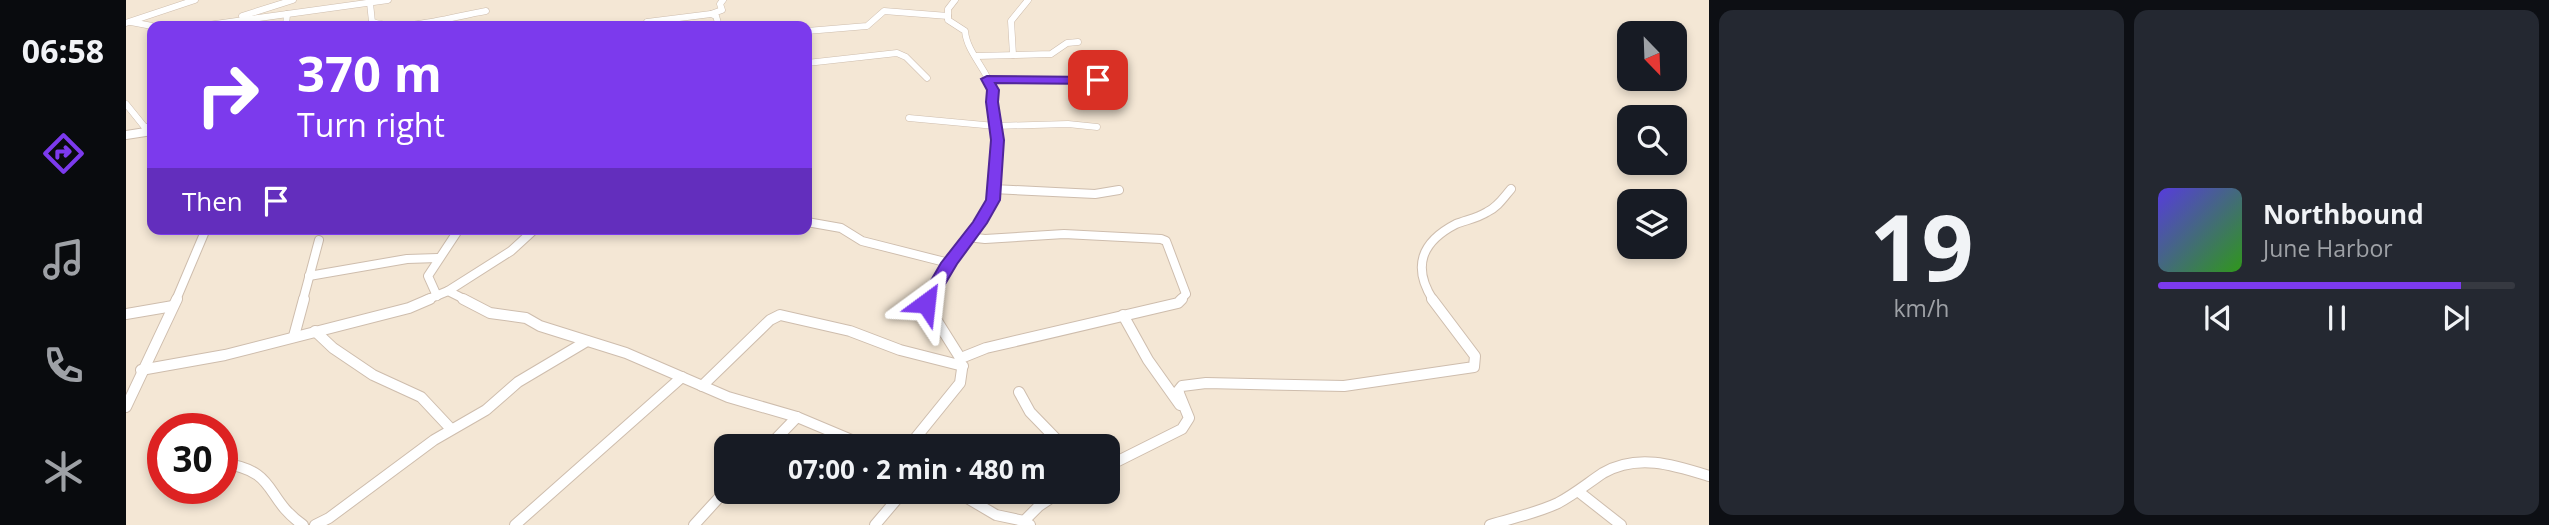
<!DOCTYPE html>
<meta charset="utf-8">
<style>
body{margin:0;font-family:"Open Sans",sans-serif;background:#242831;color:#f1f3f6;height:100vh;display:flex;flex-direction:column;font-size:26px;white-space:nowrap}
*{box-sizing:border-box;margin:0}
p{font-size:23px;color:#9ea1a6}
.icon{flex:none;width:38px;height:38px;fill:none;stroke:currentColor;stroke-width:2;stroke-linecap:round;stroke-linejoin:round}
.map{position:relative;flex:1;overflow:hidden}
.panel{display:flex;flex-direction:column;gap:10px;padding:10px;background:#0d0f14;width:840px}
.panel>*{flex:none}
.top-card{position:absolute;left:21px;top:21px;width:665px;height:214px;border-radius:14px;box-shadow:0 4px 10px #0003;background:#7c3aed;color:#fff;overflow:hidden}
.needle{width:46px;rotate:157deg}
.tools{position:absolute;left:1491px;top:21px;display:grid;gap:14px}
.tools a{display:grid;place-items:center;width:70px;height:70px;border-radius:14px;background:#171b24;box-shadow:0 4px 10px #0003;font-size:35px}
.speed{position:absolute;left:21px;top:413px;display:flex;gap:14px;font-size:35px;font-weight:700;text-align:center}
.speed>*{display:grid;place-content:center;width:91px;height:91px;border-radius:50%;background:#171b24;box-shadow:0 4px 10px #0003;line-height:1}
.speed .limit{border:10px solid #d22;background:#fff;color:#111}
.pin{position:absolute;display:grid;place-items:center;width:60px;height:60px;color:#fff;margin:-30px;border-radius:14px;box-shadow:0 4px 10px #0006}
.me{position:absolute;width:77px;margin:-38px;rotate:30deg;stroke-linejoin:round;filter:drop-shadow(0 0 5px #0008)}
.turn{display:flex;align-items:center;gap:24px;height:147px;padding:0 35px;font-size:32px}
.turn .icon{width:91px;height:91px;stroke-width:2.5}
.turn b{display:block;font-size:49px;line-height:60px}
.then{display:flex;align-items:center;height:66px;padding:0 35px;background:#0003;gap:14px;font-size:26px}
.panel .tile{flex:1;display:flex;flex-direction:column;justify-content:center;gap:10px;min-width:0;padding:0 24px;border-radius:14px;background:#242831}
.panel .dial{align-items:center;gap:0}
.dial b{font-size:91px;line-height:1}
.song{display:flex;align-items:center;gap:21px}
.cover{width:84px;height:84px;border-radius:10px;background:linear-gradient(135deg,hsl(250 70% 55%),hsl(110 70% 35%))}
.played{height:7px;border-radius:4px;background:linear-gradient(90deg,#7c3aed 85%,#363941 85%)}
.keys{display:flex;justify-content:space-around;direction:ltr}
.panel .tiles{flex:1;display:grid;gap:10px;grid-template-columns:repeat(2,1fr)}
.trip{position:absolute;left:588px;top:434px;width:406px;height:70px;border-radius:14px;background:#171b24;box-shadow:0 4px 10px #0003;font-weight:700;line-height:70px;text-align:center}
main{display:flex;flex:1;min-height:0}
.tab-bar{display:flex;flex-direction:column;width:126px;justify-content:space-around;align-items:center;background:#090b0e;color:#9ea1a6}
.tab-bar .icon{width:49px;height:49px}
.tab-bar .on{color:#7c3aed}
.tab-bar b{font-size:32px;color:#f1f3f6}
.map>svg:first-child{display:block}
</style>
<main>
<nav class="tab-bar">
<b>06:58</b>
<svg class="icon on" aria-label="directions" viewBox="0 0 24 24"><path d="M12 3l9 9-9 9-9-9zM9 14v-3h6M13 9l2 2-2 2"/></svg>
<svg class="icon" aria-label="music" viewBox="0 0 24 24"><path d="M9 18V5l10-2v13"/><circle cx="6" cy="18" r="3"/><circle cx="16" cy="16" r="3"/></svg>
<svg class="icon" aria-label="phone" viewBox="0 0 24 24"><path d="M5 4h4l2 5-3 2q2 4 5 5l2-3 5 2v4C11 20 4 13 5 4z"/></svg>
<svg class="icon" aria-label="climate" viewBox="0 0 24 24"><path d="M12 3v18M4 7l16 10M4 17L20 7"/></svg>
</nav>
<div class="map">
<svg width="1583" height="525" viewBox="0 0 1583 525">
<rect width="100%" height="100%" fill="#fcf5e7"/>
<path fill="#f4e7d5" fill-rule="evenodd" d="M0 0H1583V525H0ZM26 26H681V229H26ZM1503 33H1549V79H1503ZM1503 117H1549V163H1503ZM1503 201H1549V247H1503ZM37 429H96V488H37ZM600 446H982V492H600Z"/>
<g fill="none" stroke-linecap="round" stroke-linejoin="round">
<defs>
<g id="minor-far2">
<path d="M829 0 822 9V20L839 31C841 53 861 69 867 91 870 103 869 117 870 130"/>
<path d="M244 3 246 22C282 32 324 17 360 11"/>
<polyline points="585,14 596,10 594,4 597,0"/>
<polyline points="116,16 167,0"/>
<polyline points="5,22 26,26"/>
<polyline points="521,22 585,14 590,16 593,26"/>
<polyline points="0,23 69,0"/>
<polyline points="75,26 262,0"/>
<polyline points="160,26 161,14"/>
<polyline points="681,31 741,26 758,11 822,16"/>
<polyline points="887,55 885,21 902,0"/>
<polyline points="850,56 925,54 941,43 952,42"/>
<polyline points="681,63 771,53 780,57 801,78"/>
<polyline points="861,79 972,80"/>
<polyline points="0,104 21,130"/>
<polyline points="783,118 869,126 942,124 971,127"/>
</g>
<g id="minor-far1">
<polyline points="20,128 22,131"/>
<polyline points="0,135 26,131"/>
<polyline points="867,189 969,194 993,190"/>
<polyline points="681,222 715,228 736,241 823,263"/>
<polyline points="841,237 859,239 938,234 1035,239 1040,241 1060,294 1054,300"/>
<polyline points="183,276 281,259 312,258"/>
<polyline points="322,291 385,251 409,229"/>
<polyline points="311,296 302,276 333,229"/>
<polyline points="50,300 80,229"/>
<polyline points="177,300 193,240"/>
<polyline points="300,300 322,291 340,300"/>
<polyline points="802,300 802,296 841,237 854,223 867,200 870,128"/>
<path d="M1307 300C1286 267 1295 242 1330 224 1340 220 1352 218 1361 212 1372 207 1378 197 1385 189"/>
</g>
<g id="minor">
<polyline points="337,299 364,313 400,318 414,326 500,353 602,397 671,417 740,446"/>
<polyline points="0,314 47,306"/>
<polyline points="997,315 1022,360 1054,405"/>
<polyline points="189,331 207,348 247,375 295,397 325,429"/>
<polyline points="168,336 178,299"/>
<polyline points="835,358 860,348 1052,303 1056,299"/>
<polyline points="15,370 99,355 283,308 304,299"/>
<polyline points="576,386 644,320 654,315 724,331 774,350 837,366"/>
<polyline points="893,392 904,412 937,446"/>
<polyline points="0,407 51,299"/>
<polyline points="643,446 671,417"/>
<polyline points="783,446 834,383 836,369 833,356 806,313 802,299"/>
<path d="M96 463C153 471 137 497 177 525"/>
<polyline points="982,466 1056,429 1063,418 1052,391 1056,386 1080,383 1218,386 1348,367 1349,356 1306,299"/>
<polyline points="831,492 870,515 898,521 904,525"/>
<polyline points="1453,492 1495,525"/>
<polyline points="898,521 913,506 934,492"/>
<polyline points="189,525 203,518 308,440 360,410 392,382 461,341"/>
<polyline points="389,525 556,377"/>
<polyline points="568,525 600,490"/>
<polyline points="749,525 777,492"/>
<path d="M1364 525C1386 518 1411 513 1432 503 1449 494 1462 483 1477 473 1512 453 1548 465 1583 476"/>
</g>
</defs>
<use href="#minor-far2" stroke="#cebdad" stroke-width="7"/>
<use href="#minor-far1" stroke="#cebdad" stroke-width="10"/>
<use href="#minor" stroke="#cebdad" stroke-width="12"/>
<use href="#minor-far2" stroke="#fff" stroke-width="6"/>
<use href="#minor-far1" stroke="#fff" stroke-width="8"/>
<use href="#minor" stroke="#fff" stroke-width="10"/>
</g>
<polygon fill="#7c3aed" stroke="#51269a" stroke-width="2" points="861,76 972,77 978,80 972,84 869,83 873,90 872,102 878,140 874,200 861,223 831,264 806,306 794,306 792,303 815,263 847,222 860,200 865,140 860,102 861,90 855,79"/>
</svg>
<div class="tools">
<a><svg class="needle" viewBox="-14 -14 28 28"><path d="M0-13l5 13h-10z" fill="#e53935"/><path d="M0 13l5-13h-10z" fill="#9ea1a6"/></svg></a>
<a><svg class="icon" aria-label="search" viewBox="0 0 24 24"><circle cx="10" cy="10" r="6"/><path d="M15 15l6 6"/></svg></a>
<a><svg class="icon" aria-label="layers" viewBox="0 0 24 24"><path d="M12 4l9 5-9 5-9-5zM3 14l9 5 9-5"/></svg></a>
</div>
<div class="speed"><div class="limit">30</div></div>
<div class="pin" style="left:972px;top:80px;background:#d93025"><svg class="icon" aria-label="arrive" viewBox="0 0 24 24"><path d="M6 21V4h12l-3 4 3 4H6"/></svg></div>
<svg class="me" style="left:800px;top:303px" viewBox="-20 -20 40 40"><path d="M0-17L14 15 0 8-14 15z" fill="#7c3aed" stroke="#fff" stroke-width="4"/></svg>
<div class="trip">07:00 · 2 min · 480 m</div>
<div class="top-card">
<div class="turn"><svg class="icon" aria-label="right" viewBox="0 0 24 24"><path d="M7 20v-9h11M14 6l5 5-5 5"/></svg><div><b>370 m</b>Turn right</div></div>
<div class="then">Then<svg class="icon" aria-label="arrive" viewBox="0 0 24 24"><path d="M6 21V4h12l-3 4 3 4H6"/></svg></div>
</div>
</div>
<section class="panel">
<div class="tiles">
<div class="tile dial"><b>19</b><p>km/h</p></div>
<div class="tile">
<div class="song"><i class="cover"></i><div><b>Northbound</b><p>June Harbor</p></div></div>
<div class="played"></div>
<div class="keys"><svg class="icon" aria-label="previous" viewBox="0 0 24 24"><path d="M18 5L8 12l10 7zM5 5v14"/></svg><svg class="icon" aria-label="pause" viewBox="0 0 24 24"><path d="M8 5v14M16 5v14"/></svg><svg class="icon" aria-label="next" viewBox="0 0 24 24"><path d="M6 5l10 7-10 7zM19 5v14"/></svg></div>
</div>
</div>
</section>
</main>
